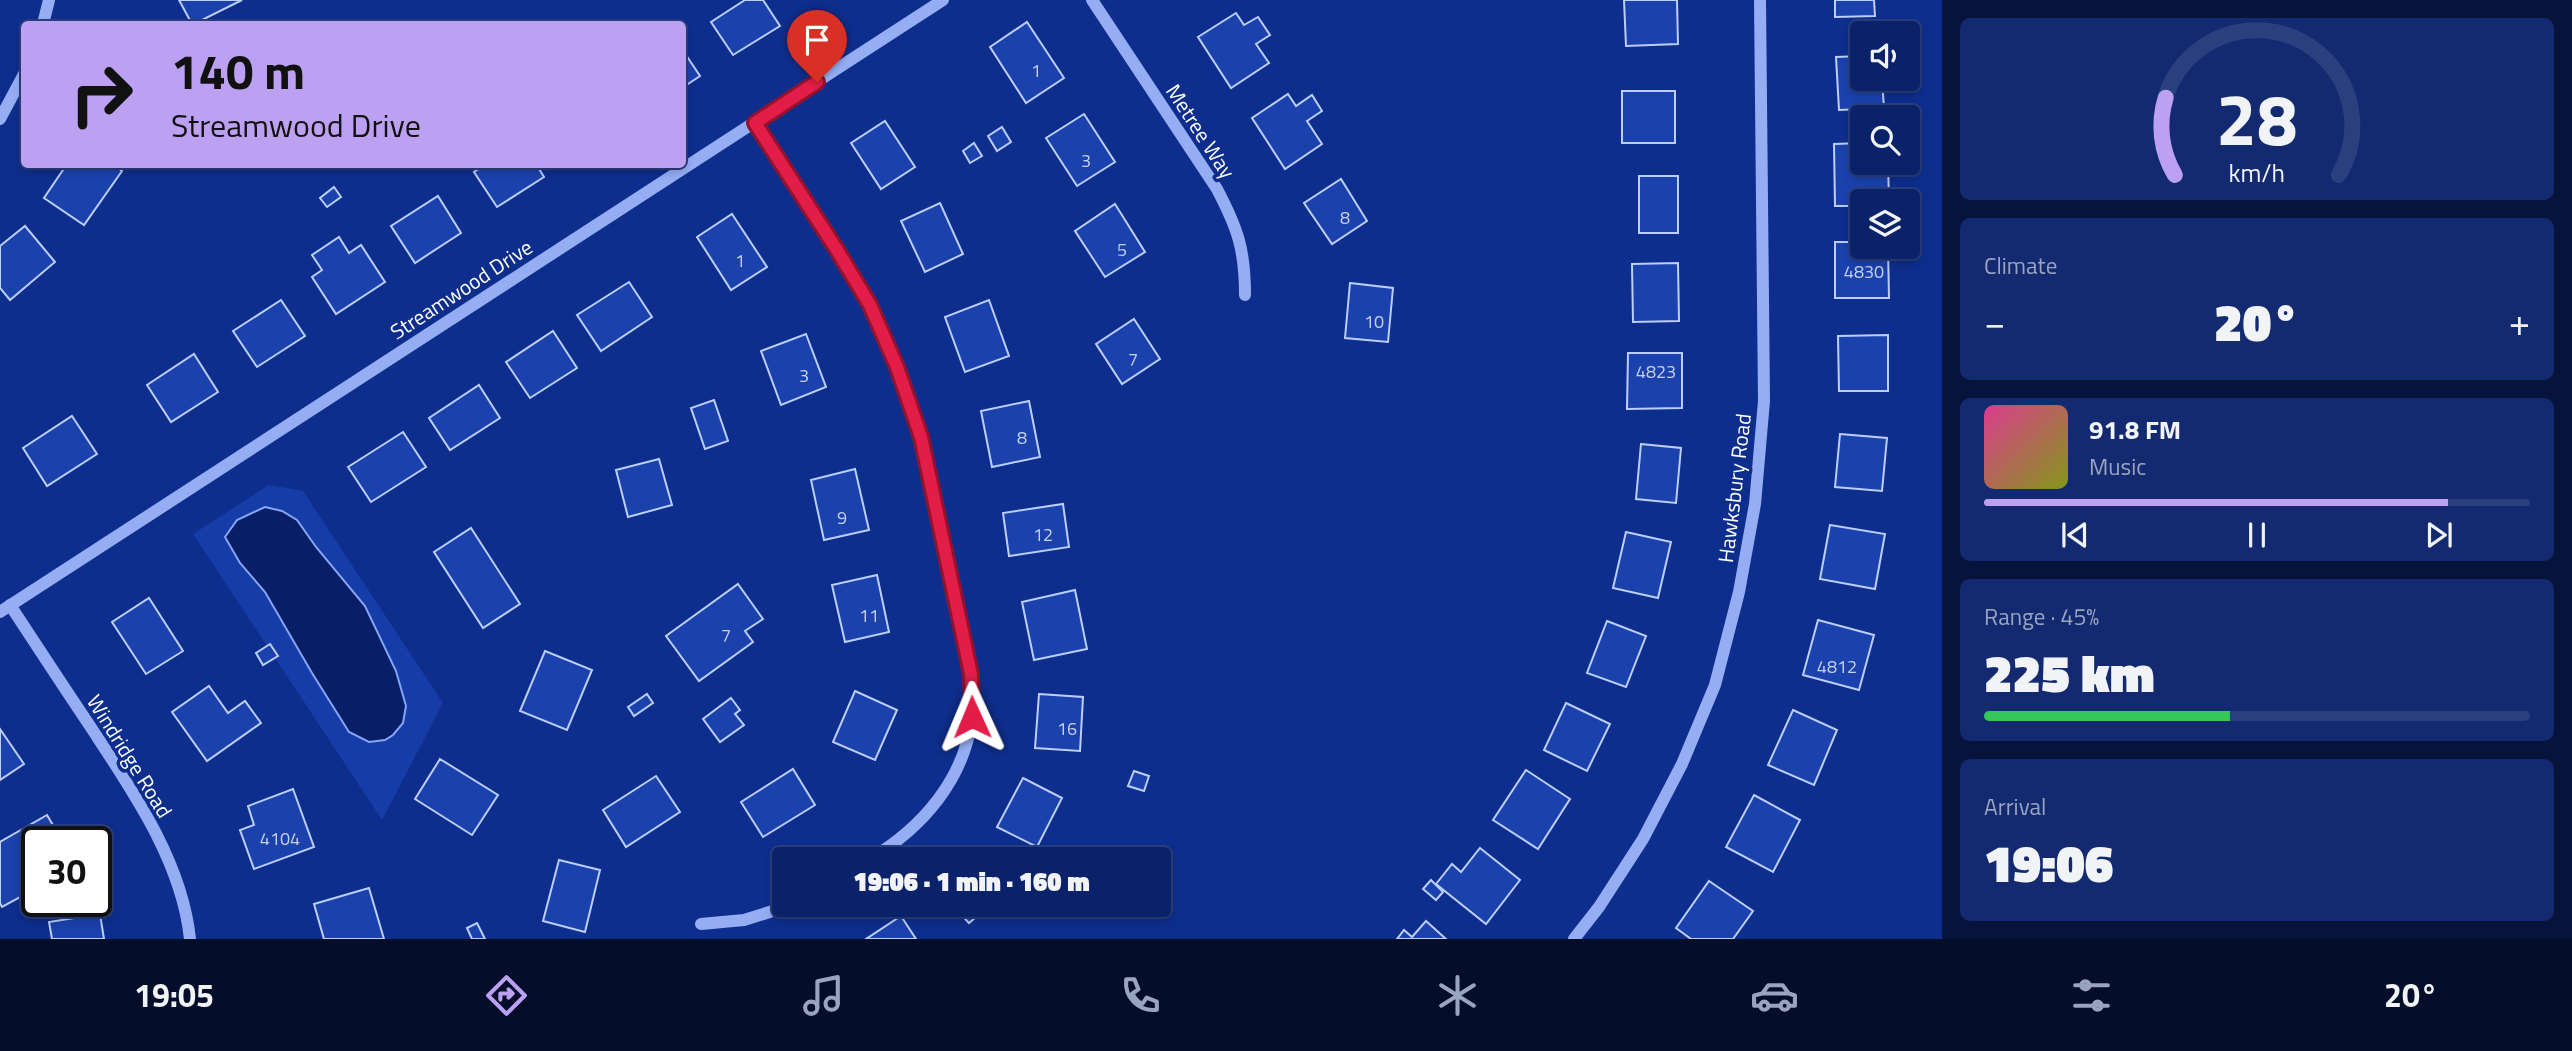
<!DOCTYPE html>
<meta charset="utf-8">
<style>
body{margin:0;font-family:"Titillium Web",sans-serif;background:#132a70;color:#f1f3f6;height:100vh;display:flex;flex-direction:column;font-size:26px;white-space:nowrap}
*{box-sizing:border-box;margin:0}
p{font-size:23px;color:#99a4c1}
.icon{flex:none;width:38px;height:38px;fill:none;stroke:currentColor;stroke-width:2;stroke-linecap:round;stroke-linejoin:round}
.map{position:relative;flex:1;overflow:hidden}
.sheet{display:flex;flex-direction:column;gap:18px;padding:18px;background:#06133a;width:630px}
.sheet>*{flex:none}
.top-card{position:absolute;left:21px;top:21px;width:665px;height:147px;border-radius:7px;box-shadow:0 4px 10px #0003,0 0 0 2px #2a3f7e;background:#bca0f2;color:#111;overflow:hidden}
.tools{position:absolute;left:1850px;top:21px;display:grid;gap:14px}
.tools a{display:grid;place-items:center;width:70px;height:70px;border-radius:7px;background:#0a226a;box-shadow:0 4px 10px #0003,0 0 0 2px #2a3f7e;font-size:35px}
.speed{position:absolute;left:21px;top:826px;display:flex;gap:14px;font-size:35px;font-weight:700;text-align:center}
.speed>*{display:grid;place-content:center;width:91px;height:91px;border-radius:50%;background:#0a226a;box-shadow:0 4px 10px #0003,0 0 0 2px #2a3f7e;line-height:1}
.speed .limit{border:4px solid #111;border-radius:10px;background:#fff;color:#111}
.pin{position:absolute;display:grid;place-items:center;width:60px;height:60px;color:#fff;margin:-72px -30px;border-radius:50% 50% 50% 0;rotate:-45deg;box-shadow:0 0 7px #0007}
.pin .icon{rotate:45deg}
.me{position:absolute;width:77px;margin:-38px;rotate:359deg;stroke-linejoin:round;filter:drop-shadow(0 0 5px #0008)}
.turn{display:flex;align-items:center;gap:24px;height:147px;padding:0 35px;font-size:32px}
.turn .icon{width:91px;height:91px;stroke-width:2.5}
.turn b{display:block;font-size:49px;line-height:60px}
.big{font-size:52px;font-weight:800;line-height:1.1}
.sheet .widget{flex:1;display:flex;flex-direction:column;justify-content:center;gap:10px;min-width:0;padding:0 24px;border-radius:10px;background:#132a70}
.sheet .dial{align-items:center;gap:0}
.dial svg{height:182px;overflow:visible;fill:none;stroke:#2a3f7e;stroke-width:7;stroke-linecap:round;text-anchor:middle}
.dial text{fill:#f1f3f6;stroke:none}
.song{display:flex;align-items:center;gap:21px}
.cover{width:84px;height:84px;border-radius:10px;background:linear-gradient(135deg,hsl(330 70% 55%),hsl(70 70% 35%))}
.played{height:7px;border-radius:4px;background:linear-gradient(90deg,#bca0f2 85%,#2a3f7e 85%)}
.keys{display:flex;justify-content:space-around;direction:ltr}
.heat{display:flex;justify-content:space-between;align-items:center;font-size:38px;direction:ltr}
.charge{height:10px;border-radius:5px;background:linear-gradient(90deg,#34c759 45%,#2a3f7e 0)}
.trip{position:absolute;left:772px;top:847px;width:399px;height:70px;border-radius:7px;background:#0a226a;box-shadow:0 4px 10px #0003,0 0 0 2px #2a3f7e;font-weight:800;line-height:70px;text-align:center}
.tabs{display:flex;height:112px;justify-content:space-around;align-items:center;background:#040e2a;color:#99a4c1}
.tabs .icon{width:49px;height:49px}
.tabs .on{color:#bca0f2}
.tabs b{font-size:32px;color:#f1f3f6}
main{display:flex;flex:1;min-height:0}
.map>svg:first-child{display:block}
</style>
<main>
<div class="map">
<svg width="1942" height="939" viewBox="0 0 1942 939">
<rect width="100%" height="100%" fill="#0e2e8d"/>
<polygon fill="#163ca7" points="269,485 303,491 443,703 382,820 193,534"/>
<polygon fill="#081f68" stroke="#86a5f7" stroke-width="2" points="265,507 282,511 297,520 316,547 365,606 396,671 406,706 403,723 393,735 385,740 369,742 349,732 312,673 265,592 240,563 225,537 237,520"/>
<g fill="#1b41ad" stroke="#bccefe" stroke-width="2">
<polygon points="179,0 242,0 194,24 192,24"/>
<polygon points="745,0 763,0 780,26 733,55 711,22"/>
<polygon points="1624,0 1677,0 1678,44 1626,46"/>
<polygon points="1835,0 1874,0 1875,16 1835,17"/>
<polygon points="1236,13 1244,25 1258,17 1270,35 1256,44 1269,63 1231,88 1198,37"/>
<polygon points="1027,22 1064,78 1026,103 990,47"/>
<polygon points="682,49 700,76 682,88"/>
<polygon points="1862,56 1862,79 1882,79 1884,108 1839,110 1836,57"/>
<rect x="1622" y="91" width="53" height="52"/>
<polygon points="1288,94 1296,106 1312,95 1322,111 1307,121 1322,144 1285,169 1252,118"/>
<polygon points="1084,114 1115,162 1077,186 1046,138"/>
<polygon points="885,121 915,167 881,189 851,143"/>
<polygon points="1002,127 1011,142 997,151 988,136"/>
<polygon points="974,143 982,156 970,163 963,151"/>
<polygon points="1862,143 1862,163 1888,163 1889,201 1862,201 1862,206 1835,206 1834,144"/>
<polygon points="67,164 113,164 122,171 84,225 44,198"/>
<polygon points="486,164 536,164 544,177 497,207 474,172"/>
<rect x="1639" y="176" width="39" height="57"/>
<polygon points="1341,179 1367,221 1332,244 1304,203"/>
<polygon points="334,187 341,197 327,207 320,198"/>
<polygon points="438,196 461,233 415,263 391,226"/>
<polygon points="940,203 963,254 925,272 901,221"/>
<polygon points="1115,204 1145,252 1105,277 1075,231"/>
<polygon points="732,214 767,267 731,290 697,237"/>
<polygon points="25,226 55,262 10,300 0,288 0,246"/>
<polygon points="339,237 349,253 361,245 385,282 336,314 312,277 322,270 312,255"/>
<polygon points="1835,242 1862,242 1862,247 1888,247 1889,298 1835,298"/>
<polygon points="1678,263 1679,321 1633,322 1632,264"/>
<polygon points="629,282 652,317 601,351 577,315"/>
<polygon points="1350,283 1393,288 1388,342 1345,338"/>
<polygon points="281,300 305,336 257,367 233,331"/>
<polygon points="989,300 1009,356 965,372 945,317"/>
<polygon points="1134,319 1160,359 1122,384 1096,344"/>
<polygon points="553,331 577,368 530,398 506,362"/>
<polygon points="806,334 826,387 781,405 761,351"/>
<polygon points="1888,335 1888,391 1839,391 1838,336"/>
<polygon points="1628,353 1682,353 1682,408 1627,409"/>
<polygon points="194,354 218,392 171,422 147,385"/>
<polygon points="479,385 500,418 450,450 429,418"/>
<polygon points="714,400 728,441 705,449 691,408"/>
<polygon points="1029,401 1040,457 992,467 981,411"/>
<polygon points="72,416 97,454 47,486 23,448"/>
<polygon points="403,432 426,467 371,502 348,467"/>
<polygon points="1840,434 1887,438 1882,491 1835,487"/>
<polygon points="1641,444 1681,448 1676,503 1636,499"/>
<polygon points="659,459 672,505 628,517 616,470"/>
<polygon points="855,469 869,530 824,540 811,480"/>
<polygon points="1063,504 1069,547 1009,556 1003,513"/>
<polygon points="1830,525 1885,534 1875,589 1820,579"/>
<polygon points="471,528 520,604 483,628 434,552"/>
<polygon points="1626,532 1671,542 1658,598 1613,588"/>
<polygon points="877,575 889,632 845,642 832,585"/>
<polygon points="738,584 763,619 745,631 753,642 699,681 666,636"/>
<polygon points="1075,590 1087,649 1034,660 1022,602"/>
<polygon points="149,598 183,651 146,674 112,622"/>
<polygon points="1818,620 1874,635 1859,690 1803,675"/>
<polygon points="1607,621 1646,636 1626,687 1587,673"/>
<polygon points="270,644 278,656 263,665 256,653"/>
<polygon points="545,651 592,670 567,730 520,711"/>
<polygon points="209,686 228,713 245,701 261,723 207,761 172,712"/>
<polygon points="855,691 897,710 875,760 833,742"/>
<polygon points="647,694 653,703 634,716 628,707"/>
<polygon points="1039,694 1083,697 1080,751 1035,748"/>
<polygon points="731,698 740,710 735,714 744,725 720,742 703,719"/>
<polygon points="1566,703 1610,724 1587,771 1544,750"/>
<polygon points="1793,710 1837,730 1814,785 1768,765"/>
<polygon points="0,729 24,764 0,780"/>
<polygon points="440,759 498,795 472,835 415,799"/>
<polygon points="793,769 815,805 763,837 741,802"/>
<polygon points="1526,770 1570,799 1538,849 1493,820"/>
<polygon points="1134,771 1149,776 1144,791 1128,786"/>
<polygon points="656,776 680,812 626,847 603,810"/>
<polygon points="1023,778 1062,798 1037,847 997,827"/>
<polygon points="293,789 314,847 254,869 240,830 254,825 248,806"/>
<polygon points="1754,795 1800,820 1773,872 1726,847"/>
<polygon points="47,815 63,842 37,842 37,888 2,907 0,903 0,842"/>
<polygon points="1480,848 1520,880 1486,924 1436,884 1452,864 1461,872"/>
<polygon points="559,860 600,870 585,932 543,921"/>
<polygon points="1431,880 1443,892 1436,900 1423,889"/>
<polygon points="1709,881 1753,911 1733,939 1691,939 1676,928"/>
<polygon points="369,888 384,939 324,939 314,904"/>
<polygon points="952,905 990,905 969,923"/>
<polygon points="100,914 104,939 52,939 49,922"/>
<polygon points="901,916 916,939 866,939"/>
<polygon points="1426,921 1446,939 1397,939 1404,930 1412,937"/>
<polygon points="477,923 485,939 472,939 467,928"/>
</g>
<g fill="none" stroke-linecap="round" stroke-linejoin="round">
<g stroke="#95aef3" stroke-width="12">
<path d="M1092 0 1217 189C1238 229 1245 250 1245 295"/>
<polyline points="43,24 49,0"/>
<polyline points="0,119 24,74"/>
<path d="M755 123C793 181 841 245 871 307 890 349 908 392 920 436 933 478 939 523 948 566 958 612 978 671 972 718 964 780 922 828 870 859"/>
<path d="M10 605C37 646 63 686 90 726 132 790 182 861 190 939"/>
<polyline points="0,612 943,0"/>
<polyline points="701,924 744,920 792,905"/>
<polyline points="1574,939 1599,907 1643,839 1682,764 1715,685 1739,592 1755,504 1764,401 1760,0"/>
</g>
</g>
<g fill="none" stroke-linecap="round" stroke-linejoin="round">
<defs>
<polyline id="route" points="817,82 755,123 837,250 870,305 897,367 921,437 971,674 972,717"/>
</defs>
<use href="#route" stroke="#92132f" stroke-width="18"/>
<use href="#route" stroke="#e11d48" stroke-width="12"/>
</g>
<g text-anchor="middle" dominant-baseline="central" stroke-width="7" stroke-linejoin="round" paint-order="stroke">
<g font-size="18" fill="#c6d0ea">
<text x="1036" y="70">1</text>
<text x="1086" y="160">3</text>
<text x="1345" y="217">8</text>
<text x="1122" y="249">5</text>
<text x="740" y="260">1</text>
<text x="1864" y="271">4830</text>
<text x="1374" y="321">10</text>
<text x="1133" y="359">7</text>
<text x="1656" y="371">4823</text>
<text x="804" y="375">3</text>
<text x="1022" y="437">8</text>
<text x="842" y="517">9</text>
<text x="1043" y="534">12</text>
<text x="869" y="615">11</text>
<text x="726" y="635">7</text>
<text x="1837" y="666">4812</text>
<text x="1067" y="728">16</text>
<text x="280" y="838">4104</text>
</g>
<g font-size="21" fill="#fff" stroke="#0e2e8d">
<text transform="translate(1201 131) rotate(57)">Metree Way</text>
<text transform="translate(461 289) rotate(-33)">Streamwood Drive</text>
<text transform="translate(1734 488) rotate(-83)">Hawksbury Road</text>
<text transform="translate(130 756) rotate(58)">Windridge Road</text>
</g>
</g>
</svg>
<div class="tools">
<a><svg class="icon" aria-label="sound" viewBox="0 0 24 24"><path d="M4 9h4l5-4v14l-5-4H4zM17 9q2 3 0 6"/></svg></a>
<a><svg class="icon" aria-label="search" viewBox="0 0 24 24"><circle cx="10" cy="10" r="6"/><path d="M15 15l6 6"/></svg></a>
<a><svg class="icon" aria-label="layers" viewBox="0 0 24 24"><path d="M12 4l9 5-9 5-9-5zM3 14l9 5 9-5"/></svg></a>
</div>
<div class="speed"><div class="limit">30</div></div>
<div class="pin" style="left:817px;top:82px;background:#d93025"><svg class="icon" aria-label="arrive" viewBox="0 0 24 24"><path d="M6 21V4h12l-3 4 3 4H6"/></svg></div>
<svg class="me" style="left:972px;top:717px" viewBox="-20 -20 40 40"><path d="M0-17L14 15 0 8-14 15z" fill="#e11d48" stroke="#fff" stroke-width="4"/></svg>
<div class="trip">19:06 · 1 min · 160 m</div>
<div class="top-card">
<div class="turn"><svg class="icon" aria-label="right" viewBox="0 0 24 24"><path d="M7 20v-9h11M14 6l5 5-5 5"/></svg><div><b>140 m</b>Streamwood Drive</div></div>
</div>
</div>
<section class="sheet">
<div class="widget dial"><svg viewBox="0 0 100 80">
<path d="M14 69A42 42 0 1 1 86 69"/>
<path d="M14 69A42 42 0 0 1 10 35" stroke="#bca0f2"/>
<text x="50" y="56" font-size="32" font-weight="700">28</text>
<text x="50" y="72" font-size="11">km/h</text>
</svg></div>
<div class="widget"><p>Climate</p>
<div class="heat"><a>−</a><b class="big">20°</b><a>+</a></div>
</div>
<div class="widget">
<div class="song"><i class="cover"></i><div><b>91.8 FM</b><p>Music</p></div></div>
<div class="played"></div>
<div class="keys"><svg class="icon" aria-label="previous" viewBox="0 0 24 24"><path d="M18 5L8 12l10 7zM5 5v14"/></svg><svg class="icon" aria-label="pause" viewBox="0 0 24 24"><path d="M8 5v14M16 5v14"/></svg><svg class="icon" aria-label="next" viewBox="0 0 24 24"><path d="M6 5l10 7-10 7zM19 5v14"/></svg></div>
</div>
<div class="widget"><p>Range · 45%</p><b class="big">225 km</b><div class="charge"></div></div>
<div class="widget"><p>Arrival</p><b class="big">19:06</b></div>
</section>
</main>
<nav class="tabs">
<b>19:05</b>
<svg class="icon on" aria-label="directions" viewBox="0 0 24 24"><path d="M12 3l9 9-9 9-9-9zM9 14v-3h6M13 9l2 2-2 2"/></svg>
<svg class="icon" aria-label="music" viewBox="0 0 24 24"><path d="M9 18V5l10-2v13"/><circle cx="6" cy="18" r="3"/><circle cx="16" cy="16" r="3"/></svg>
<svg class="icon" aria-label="phone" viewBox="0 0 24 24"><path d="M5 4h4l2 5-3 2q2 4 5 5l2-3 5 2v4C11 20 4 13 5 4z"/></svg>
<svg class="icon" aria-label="climate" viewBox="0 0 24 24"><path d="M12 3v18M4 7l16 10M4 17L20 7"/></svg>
<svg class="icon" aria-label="car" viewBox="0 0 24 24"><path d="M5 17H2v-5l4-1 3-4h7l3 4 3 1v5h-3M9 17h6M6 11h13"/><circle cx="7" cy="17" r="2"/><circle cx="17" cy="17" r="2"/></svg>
<svg class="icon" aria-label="filters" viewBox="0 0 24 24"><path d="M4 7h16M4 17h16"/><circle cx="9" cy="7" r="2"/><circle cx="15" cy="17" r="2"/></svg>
<b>20°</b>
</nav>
